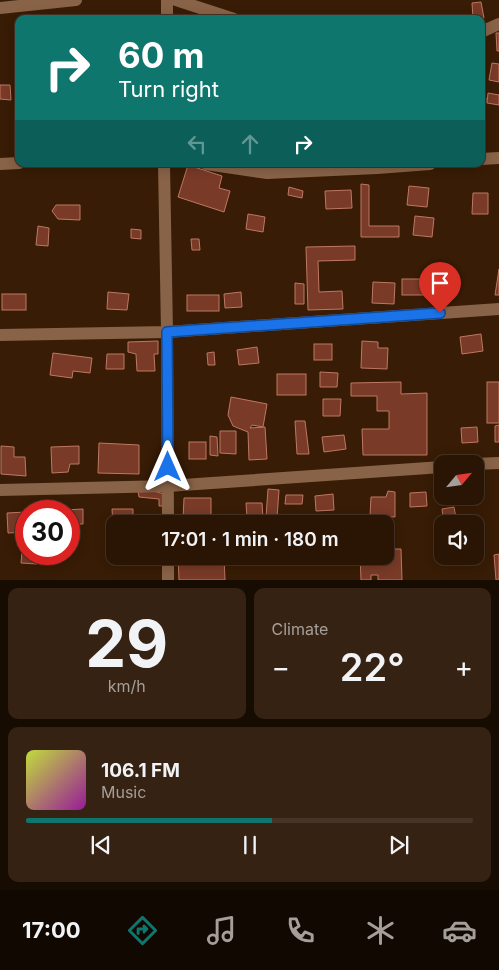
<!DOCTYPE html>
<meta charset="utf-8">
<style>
body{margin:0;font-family:Inter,sans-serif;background:#362213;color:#f1f3f6;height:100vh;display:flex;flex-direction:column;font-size:19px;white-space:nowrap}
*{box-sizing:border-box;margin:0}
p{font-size:16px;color:#a59f9a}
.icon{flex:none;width:28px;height:28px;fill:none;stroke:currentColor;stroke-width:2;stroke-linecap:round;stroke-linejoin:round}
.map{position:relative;height:580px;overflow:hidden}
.sheet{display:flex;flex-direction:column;gap:8px;padding:8px;background:#170c02;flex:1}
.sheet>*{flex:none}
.top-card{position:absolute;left:15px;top:15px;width:470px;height:152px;border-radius:10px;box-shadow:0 2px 12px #0003,0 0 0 1px #463426;background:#0f766e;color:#fff;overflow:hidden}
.needle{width:32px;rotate:61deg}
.buttons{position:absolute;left:434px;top:455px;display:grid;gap:10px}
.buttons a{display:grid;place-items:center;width:50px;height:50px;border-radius:10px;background:#2a1504;box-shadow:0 2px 12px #0003,0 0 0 1px #463426;font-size:25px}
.speed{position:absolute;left:15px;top:500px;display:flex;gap:10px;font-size:25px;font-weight:700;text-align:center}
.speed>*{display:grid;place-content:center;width:65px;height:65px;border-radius:50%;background:#2a1504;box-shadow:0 2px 12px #0003,0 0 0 1px #463426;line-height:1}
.speed .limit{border:8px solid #d22;background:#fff;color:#111}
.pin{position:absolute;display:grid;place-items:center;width:42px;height:42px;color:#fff;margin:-51px -21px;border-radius:50% 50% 50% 0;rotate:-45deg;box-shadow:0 0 5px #0007}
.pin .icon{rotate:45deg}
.me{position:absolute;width:55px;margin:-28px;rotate:0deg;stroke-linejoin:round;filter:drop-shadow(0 0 4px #0008)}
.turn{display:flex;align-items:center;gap:18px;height:105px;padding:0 20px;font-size:22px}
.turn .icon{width:65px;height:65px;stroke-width:2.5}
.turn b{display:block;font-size:35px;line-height:42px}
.lanes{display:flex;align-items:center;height:48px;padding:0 20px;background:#0003;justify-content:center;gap:25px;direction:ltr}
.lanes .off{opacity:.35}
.big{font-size:38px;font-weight:600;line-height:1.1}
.sheet .widget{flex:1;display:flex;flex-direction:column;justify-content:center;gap:8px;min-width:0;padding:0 18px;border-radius:10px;background:#362213}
.sheet .dial{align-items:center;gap:0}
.dial b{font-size:65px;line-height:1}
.song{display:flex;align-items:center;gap:15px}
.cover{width:60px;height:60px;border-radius:8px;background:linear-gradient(135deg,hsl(70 70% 55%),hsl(300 70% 35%))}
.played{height:5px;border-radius:2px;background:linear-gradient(90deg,#0f766e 55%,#463426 55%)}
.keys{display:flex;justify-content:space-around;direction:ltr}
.heat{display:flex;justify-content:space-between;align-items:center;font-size:28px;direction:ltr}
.sheet .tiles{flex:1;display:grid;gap:8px;grid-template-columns:1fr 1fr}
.widget:last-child{grid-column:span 2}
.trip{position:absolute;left:106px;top:515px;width:288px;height:50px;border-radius:10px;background:#2a1504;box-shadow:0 2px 12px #0003,0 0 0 1px #463426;font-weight:600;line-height:50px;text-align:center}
.dock{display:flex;height:80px;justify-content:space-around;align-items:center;background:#110802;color:#a59f9a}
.dock .icon{width:35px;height:35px}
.dock .on{color:#0f766e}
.dock b{font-size:22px;color:#f1f3f6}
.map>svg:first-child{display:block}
</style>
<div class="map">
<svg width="499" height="580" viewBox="0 0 499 580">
<rect width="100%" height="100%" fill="#381c05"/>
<g fill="#793a27" stroke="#be7863">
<polygon points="481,2 484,18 473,19 472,3"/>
<polygon points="496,33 499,33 499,51 497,51"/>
<polygon points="492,63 499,64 499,82 489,80"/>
<polygon points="0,85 10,85 11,100 0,99"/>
<polygon points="488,93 499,95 499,105 487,103"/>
<polygon points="481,97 486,98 485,110 481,109"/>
<polygon points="188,165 222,176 219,188 230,191 224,212 178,197"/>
<polygon points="361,184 369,185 369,226 399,226 399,237 361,237"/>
<polygon points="409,186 429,188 427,207 407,205"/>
<polygon points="289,187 303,191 302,198 288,195"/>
<polygon points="351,190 352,208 326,209 325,191"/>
<polygon points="473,193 488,193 488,214 472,214"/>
<polygon points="56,205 80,205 80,220 58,219 52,211"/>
<polygon points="248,214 265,217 263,232 246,229"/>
<polygon points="415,216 434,218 432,237 413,235"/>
<polygon points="38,226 49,228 48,246 36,245"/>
<polygon points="131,229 141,230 141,239 131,238"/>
<polygon points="191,239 199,239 200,250 192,250"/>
<polygon points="355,246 355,260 318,261 319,292 342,291 343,309 308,310 306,247"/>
<polygon points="499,269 499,295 495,295"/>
<rect x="402" y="279" width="23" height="16"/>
<polygon points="373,282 395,283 394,304 372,303"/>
<polygon points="295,283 304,284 304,304 295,304"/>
<polygon points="108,292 129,294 127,310 107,309"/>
<polygon points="241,292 242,307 225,308 224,294"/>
<rect x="2" y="294" width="24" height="16"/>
<rect x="187" y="295" width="32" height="16"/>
<polygon points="481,334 483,351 462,354 460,337"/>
<polygon points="158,341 158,354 154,354 155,371 137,371 136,354 128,352 128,342"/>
<polygon points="362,341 378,342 378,348 388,348 387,369 361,368"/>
<rect x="314" y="344" width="18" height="16"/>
<polygon points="257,347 259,363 239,365 237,350"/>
<polygon points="214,352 215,365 208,365 207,353"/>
<polygon points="53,353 92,358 90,373 73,371 72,378 50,375"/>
<polygon points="107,354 124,354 124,369 106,369"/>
<polygon points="320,372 338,373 337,387 320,387"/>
<rect x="277" y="374" width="29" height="21"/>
<polygon points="401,382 401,394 427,393 427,455 363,455 362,429 389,429 389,411 377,411 377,396 351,396 351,383"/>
<rect x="487" y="382" width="12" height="41"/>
<polygon points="231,397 267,404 263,427 252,425 250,428 265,427 267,459 249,460 248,432 233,426 228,415"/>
<polygon points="323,399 341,399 340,416 323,416"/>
<polygon points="295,421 305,421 309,454 297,454"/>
<polygon points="499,425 499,442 495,442 495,426"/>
<polygon points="477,427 478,442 462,443 461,428"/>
<polygon points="220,431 236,431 236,454 220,453"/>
<polygon points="344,435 346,449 324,452 322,437"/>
<polygon points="210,436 217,437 218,456 210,455"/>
<rect x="189" y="442" width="17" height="17"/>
<polygon points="99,443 139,445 139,474 98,473"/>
<polygon points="1,446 14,447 14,457 25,457 26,476 1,474"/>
<polygon points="79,446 79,464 70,464 68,472 52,473 51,447"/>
<polygon points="475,488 478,488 479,502 459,502 459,496 475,496"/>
<polygon points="268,489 279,490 277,518 266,517"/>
<polygon points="138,491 154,491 164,494 165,506 159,506 159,499 139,497"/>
<polygon points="388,491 395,492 395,517 370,516 371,497 386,497"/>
<polygon points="426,492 427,506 410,507 410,493"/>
<polygon points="333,494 334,510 316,511 315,496"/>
<polygon points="286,495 303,495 302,504 285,504"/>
<polygon points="184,498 211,498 211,516 196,516 196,520 183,520"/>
<polygon points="246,503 262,503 263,518 247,518"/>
<polygon points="454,507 457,524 444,524 442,509"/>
<polygon points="83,509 83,524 69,524 69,511 65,511 65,510"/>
<polygon points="112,509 133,509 133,524 115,524 115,525 113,525"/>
<polygon points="26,512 26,532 8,533 7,513"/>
<polygon points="385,549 401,549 402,580 378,580 378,575 371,575 371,580 361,580 360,556 385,556"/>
<polygon points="22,552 26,553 26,554 37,554 37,564 21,563"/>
<polygon points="499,554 499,580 496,580 494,555"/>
<polygon points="178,556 224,556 225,580 179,580"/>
</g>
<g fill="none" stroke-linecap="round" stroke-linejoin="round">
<g stroke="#896347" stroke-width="12">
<polyline points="176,0 234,19"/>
<polyline points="0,8 76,0"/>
<polyline points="167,19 167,0"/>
<polyline points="481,32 499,24"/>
<polyline points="481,159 499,158"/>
<polyline points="0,164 19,163"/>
<polyline points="164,164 167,332 168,524"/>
<polyline points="206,164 267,173 377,168 430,164"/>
<polyline points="0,335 167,332 499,309"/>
<polyline points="475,464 499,463"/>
<polyline points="0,490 168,486 442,467"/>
<polyline points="168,556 168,580"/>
</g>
</g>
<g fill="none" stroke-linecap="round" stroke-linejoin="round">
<defs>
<polyline id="route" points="168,467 167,332 440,313"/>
</defs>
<use href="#route" stroke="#114b97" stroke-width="12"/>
<use href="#route" stroke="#1a73e8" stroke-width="9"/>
</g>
</svg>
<div class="buttons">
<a><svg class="needle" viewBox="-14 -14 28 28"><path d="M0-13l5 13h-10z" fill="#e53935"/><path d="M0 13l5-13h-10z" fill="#a59f9a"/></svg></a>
<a><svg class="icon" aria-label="sound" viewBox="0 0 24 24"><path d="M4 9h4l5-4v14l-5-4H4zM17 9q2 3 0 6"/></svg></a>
</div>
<div class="speed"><div class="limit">30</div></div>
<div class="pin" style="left:440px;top:313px;background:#d93025"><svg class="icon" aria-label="arrive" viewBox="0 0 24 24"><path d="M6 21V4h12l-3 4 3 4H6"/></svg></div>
<svg class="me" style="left:168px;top:467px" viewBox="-20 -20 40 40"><path d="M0-17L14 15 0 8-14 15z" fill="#1a73e8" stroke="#fff" stroke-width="4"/></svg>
<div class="trip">17:01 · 1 min · 180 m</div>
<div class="top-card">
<div class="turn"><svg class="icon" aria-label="right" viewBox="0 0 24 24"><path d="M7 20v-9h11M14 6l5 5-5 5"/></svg><div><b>60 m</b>Turn right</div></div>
<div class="lanes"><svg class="icon off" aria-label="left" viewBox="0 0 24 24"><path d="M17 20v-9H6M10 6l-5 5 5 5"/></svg><svg class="icon off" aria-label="ahead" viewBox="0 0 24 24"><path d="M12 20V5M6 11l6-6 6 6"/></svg><svg class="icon" aria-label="right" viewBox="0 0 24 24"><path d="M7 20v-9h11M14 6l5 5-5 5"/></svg></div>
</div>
</div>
<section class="sheet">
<div class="tiles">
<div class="widget dial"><b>29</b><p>km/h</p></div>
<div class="widget"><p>Climate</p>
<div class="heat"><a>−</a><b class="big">22°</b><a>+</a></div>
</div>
<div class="widget">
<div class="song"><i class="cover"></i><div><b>106.1 FM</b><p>Music</p></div></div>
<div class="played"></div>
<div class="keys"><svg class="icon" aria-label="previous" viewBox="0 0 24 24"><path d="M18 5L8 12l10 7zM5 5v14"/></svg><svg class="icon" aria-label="pause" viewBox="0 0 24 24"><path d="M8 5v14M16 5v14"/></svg><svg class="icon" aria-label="next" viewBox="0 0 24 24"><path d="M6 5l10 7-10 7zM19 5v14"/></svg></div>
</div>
</div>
</section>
<nav class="dock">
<b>17:00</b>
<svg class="icon on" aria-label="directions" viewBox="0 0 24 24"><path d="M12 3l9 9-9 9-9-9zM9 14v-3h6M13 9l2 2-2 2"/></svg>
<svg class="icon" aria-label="music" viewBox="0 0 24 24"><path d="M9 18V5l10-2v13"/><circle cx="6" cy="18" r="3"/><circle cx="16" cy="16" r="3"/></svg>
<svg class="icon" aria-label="phone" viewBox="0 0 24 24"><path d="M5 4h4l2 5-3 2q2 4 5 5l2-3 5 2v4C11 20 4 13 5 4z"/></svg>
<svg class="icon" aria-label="climate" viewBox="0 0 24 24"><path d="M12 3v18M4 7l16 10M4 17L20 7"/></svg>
<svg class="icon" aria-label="car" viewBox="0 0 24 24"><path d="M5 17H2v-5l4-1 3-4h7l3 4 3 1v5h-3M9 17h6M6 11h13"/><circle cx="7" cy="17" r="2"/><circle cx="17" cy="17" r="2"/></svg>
</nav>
